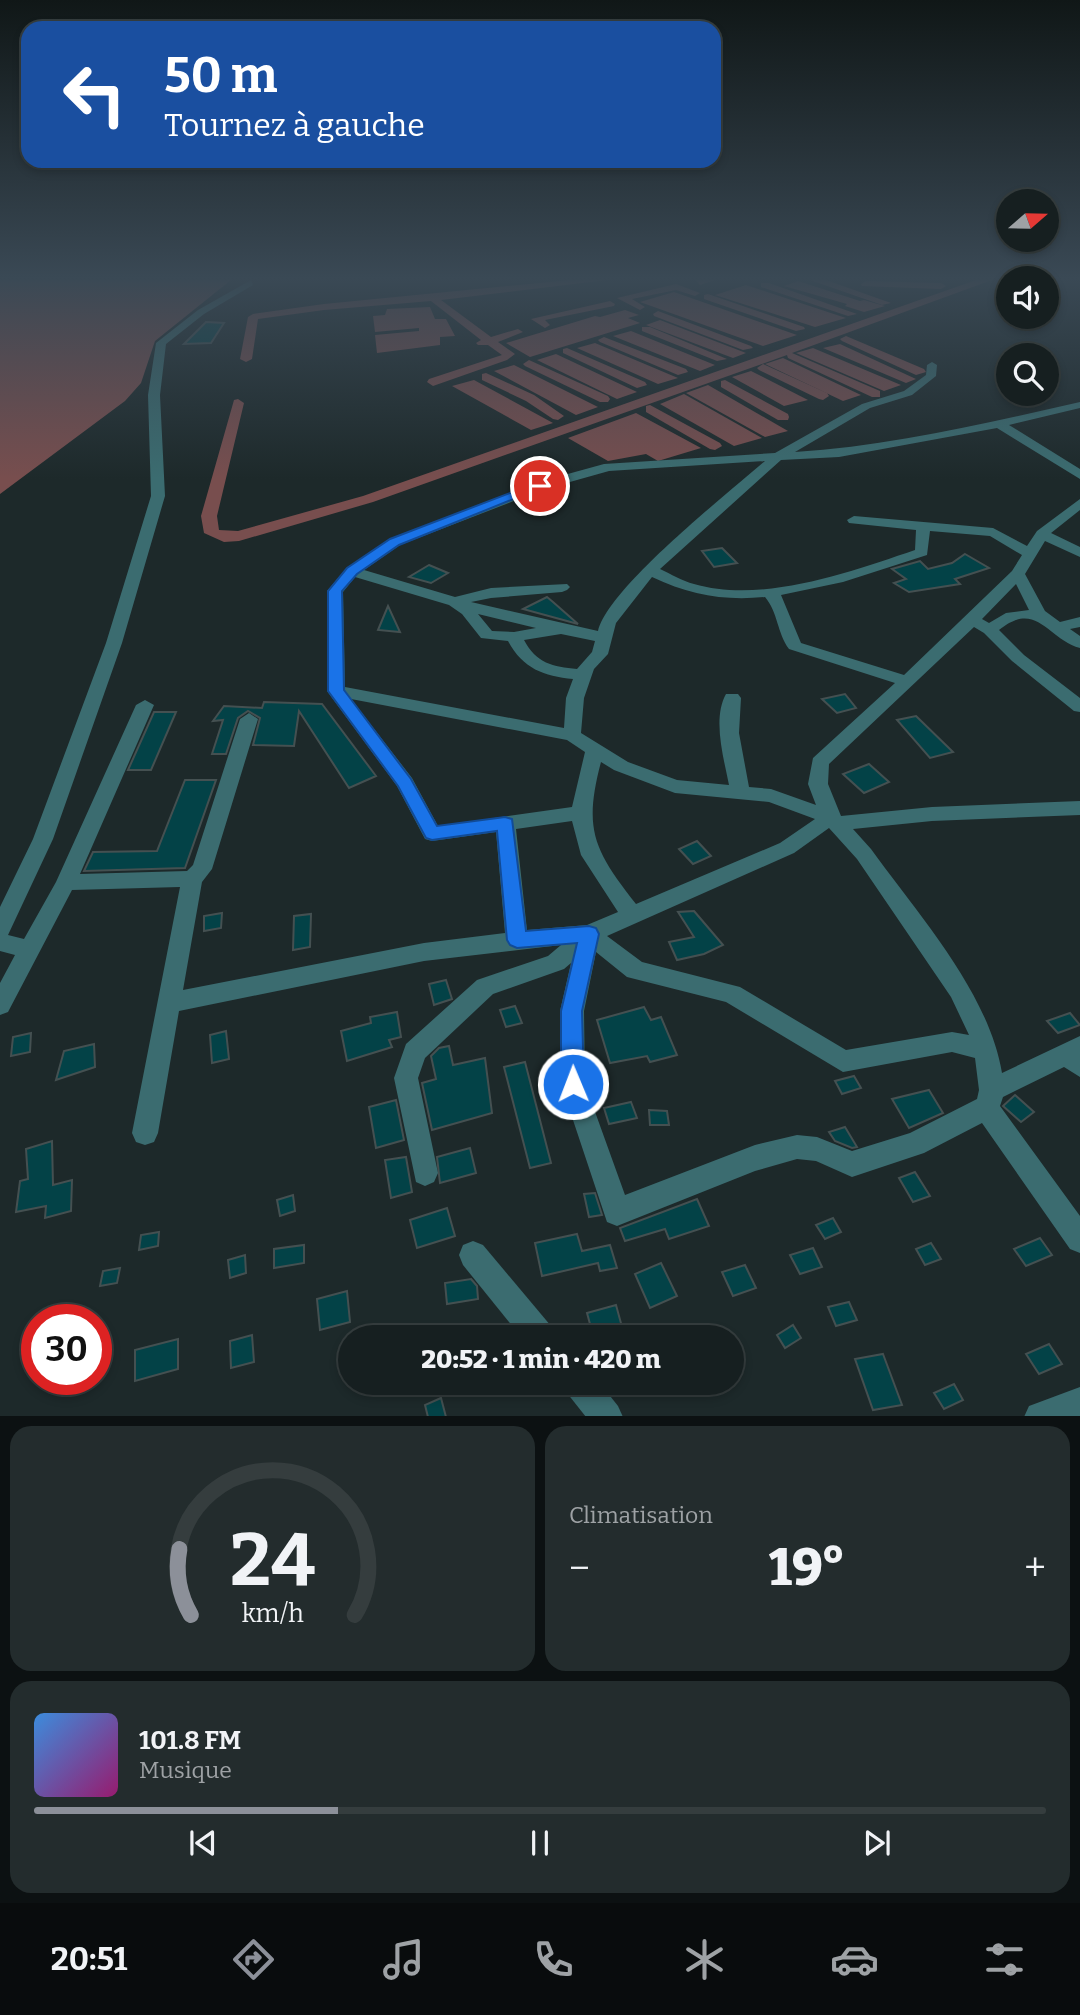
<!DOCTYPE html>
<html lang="fr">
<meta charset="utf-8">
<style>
body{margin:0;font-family:Bitter,serif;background:#232c2d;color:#f1f3f6;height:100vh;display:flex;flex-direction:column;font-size:26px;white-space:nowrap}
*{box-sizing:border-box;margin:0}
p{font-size:23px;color:#9ea2a5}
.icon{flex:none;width:38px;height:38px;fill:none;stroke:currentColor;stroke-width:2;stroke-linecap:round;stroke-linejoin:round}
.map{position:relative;height:1416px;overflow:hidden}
.details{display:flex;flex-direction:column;gap:10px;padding:10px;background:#0c1112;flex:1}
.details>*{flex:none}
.hud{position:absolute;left:21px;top:21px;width:700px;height:147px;border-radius:21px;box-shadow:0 4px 10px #0003,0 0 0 2px #353d3e;background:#1a4fa0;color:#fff;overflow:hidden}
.needle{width:46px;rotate:70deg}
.buttons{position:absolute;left:996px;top:189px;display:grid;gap:14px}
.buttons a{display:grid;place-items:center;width:63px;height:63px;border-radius:50%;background:#161f20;box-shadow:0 4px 10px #0003,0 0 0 2px #353d3e;font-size:35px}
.speed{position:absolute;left:21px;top:1304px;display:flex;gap:14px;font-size:35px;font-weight:700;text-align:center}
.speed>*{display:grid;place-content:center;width:91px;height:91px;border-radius:50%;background:#161f20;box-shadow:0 4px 10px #0003,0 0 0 2px #353d3e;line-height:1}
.speed .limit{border:10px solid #d22;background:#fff;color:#111}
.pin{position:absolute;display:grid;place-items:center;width:60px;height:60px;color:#fff;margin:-30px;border:4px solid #fff;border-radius:50%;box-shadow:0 2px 7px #0007}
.me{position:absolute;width:77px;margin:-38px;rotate:359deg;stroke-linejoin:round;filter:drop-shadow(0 0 5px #0008)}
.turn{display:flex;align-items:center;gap:24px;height:147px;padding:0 28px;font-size:32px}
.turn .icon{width:91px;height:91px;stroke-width:2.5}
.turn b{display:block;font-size:49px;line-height:60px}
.big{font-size:52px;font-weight:800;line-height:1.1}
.details .tile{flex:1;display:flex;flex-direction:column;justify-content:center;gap:10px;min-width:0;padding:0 24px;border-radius:21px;background:#232c2d}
.details .dial{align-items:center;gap:0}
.dial svg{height:182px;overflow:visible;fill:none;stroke:#353d3e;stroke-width:7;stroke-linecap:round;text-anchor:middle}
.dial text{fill:#f1f3f6;stroke:none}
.song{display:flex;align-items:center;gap:21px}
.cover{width:84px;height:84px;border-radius:10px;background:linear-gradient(135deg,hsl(210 70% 55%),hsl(320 70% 35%))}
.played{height:7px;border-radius:4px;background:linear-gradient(90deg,#8c9099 30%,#353d3e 30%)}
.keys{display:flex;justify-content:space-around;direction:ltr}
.heat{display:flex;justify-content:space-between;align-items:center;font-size:38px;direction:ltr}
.details .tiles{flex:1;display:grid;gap:10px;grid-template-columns:1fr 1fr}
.tile:last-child{grid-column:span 2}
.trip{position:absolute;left:338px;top:1325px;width:406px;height:70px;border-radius:35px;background:#161f20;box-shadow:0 4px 10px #0003,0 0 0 2px #353d3e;font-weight:800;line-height:70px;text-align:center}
.dock{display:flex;height:112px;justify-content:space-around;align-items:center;background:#090c0d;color:#9ea2a5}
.dock .icon{width:49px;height:49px}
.dock .on{color:#8c9099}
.dock b{font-size:32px;color:#f1f3f6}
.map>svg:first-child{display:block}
</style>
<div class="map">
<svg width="1080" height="1417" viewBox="0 0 1080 1417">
<rect width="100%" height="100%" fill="#1d292a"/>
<g fill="#784e4e">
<polygon points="0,280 231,280 155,341 141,383 125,401 0,494"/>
<polygon points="798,281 860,301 864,300 885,306 864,312 845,306 847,304 784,286"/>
<polygon points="746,285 846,318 815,327 715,295"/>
<polygon points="674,292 797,335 763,346 640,302"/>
<polygon points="430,307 435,319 446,319 455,336 440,337 440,345 377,353 375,335 419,331 419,328 375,332 373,316 385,315 387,309"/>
<polygon points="625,310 639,315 628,318 640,323 530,357 506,343 595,316 600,317"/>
<polygon points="660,320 746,353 733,358 646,325"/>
<polygon points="631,331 715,365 700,371 613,336"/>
<polygon points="595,343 678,378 658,384 577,348"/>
<polygon points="840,344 916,379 906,383 823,348"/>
<polygon points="813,348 901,385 884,391 796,353"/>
<polygon points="556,354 637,392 617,399 537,360"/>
<polygon points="783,358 861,395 843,401 765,364"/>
<polygon points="514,365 598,407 576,415 494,371"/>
<polygon points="751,371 808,400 784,406 732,377"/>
<polygon points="474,380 553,423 531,430 452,386"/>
<polygon points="708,385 788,431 765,437 686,393"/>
<polygon points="684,394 762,438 734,446 660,404"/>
<polygon points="636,413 701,448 658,461 646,454 608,461 568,438"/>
</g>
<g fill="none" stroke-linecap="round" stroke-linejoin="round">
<g fill="#784e4e" fill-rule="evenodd">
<polygon points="570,280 607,280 441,300 491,337 518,329 523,332 498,342 515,354 507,360 433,386 427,382 429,379 502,355 488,345 478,345 476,343 481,340 431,301 324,310 258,319 252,359 246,362 240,359 248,317 253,314 324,304"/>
<polygon points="696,280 715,280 700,285"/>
<polygon points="810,280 826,280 891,303 882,305"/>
<polygon points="976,280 992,280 792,353 880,391 880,397 872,397 788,358 787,355 373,502 239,541 224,542 204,533 201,516 234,400 238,399 244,403 217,516 219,530 238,531 363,496"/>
<polygon points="866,281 941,283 946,286 941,289 862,286 861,284"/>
<polygon points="761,283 769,283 857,314 848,316 761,287"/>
<polygon points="676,284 700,293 695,296 676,290 632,299 645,307 640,310 617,298"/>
<polygon points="708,294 804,327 805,329 796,331 704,299 704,295"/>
<polygon points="610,301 615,304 614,306 545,320 550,325 545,328 531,319"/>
<polygon points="658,311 751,346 753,348 743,350 654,316 653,314"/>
<polygon points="642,327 650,327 727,359 717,361 642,331"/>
<polygon points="846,336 924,369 926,372 916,375 842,341 840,339"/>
<polygon points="604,337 686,369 688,372 678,375 600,342 598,340"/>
<polygon points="567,348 645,382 647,385 637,388 563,353 563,349"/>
<polygon points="529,360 608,396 610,399 608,402 600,402 525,366 523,364"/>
<polygon points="763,364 827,393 829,396 823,400 819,399 759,370 757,368"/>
<polygon points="486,373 534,395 564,416 558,420 553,419 526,401 482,380 482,374"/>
<polygon points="725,380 788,414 789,417 788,420 778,420 721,387 721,381"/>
<polygon points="650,405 720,443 722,446 715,450 710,449 646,412 646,406"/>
</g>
</g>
<g fill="#034247" stroke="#445051" stroke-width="2">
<polygon points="206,322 224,323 211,343 184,344"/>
<polygon points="722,548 737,563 714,567 702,551"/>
<polygon points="965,554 989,568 955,579 960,584 909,592 894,583 906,579 892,569 920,561 928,569 952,563"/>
<polygon points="429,565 448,573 431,583 409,577"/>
<polygon points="547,597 553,602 578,624 523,609"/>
<polygon points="388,606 400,632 378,630"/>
<polygon points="845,694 856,708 837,713 822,699"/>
<polygon points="264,702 322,704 376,776 349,788 299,711 294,746 253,745 260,718 248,711 238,718 226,754 212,754 223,720 213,721 224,706 262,708"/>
<polygon points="154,712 176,712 151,770 128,770"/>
<polygon points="916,716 953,752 930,758 897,720"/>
<polygon points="869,764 889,782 864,793 843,774"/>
<polygon points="185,780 216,780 185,868 84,871 93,852 157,851"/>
<polygon points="697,841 711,856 693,864 679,849"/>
<polygon points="694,911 723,945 704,954 677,960 669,942 694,937 678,912"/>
<polygon points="222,913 221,928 204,931 204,916"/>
<polygon points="311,914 310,947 293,950 294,916"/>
<polygon points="446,980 452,999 434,1005 429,984"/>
<polygon points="515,1006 522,1023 506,1027 500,1010"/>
<polygon points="644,1007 651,1020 661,1017 677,1055 650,1062 647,1056 610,1063 597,1020"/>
<polygon points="397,1012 401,1037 389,1040 392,1047 347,1061 341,1031 371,1023 370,1017"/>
<polygon points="1070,1013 1080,1025 1058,1033 1047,1021"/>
<polygon points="226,1031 229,1059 212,1063 210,1035"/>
<polygon points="31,1033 30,1052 11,1056 13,1037"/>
<polygon points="94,1044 95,1067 56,1080 64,1051"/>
<polygon points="449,1046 453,1065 485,1058 492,1113 432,1130 422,1083 436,1079 431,1056 439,1048"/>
<polygon points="525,1062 551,1163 530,1168 504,1067"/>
<polygon points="854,1076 861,1088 842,1094 835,1081"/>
<polygon points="929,1090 943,1113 909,1128 892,1099"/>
<polygon points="1015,1095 1034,1112 1021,1122 1003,1106"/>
<polygon points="396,1100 404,1140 376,1148 369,1107"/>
<polygon points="631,1102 637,1118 609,1124 604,1108"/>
<polygon points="649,1110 667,1111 669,1125 650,1125"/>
<polygon points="845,1127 857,1147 852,1148 835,1141 829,1132"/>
<polygon points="52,1141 53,1185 72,1180 71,1211 45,1218 46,1206 16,1212 20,1181 28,1179 26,1149"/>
<polygon points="470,1148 476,1173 440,1183 437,1157"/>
<polygon points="406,1157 412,1192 391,1198 385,1160"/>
<polygon points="915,1172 930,1196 913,1202 899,1178"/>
<polygon points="595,1193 602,1215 589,1217 584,1194"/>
<polygon points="293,1195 295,1211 280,1216 277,1200"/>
<polygon points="697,1199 709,1226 669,1239 665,1229 625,1241 620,1228"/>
<polygon points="447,1208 455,1236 417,1248 410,1220"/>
<polygon points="833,1218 841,1232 825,1239 816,1225"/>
<polygon points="159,1232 158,1246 139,1250 141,1235"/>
<polygon points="577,1234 582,1251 610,1245 617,1268 600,1271 598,1263 542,1276 535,1243"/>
<polygon points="1040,1238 1052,1255 1026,1266 1014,1249"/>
<polygon points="931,1243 941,1259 925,1265 916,1249"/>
<polygon points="304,1245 304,1263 274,1268 274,1249"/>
<polygon points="813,1248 822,1267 800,1274 790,1255"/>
<polygon points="245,1255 246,1273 230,1278 228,1260"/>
<polygon points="661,1263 677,1296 650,1308 635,1274"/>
<polygon points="745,1265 756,1288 733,1296 722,1272"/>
<polygon points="120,1268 117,1283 100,1286 103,1271"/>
<polygon points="471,1279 477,1286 478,1299 447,1304 445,1283"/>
<polygon points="347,1291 350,1322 320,1330 317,1299"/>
<polygon points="849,1302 857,1320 836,1326 828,1307"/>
<polygon points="616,1305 622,1327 593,1335 587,1313"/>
<polygon points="793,1325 801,1338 785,1348 777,1335"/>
<polygon points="252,1335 254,1362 231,1368 230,1341"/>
<polygon points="178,1339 178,1369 135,1381 135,1350"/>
<polygon points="1049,1344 1062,1364 1039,1374 1026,1354"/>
<polygon points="883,1354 902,1405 873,1410 855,1359"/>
<polygon points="954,1384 963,1400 944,1409 934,1393"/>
<polygon points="441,1398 446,1417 428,1417 425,1405"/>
</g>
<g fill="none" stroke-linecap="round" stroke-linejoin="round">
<g fill="#3b6c70" fill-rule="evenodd">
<path d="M251 280 253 285 204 314 166 344 160 395 165 496 122 643 53 839 8 935 24 939 56 882 136 705 145 700 154 705 80 874 187 871 193 865 240 719 249 713 258 719 212 869 202 882 183 990 424 943 505 933 496 832 432 841 425 839 397 786 327 691V591L347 568 390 539 535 483 604 464 775 453 862 404 904 391 926 375 927 365 932 362 937 365 936 376 912 395 870 408 795 452C891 446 987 423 1080 402V408L1009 425 1080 469V479L997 428 839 457 781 460 660 569C671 574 682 581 694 584 762 604 850 572 915 550L916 530 849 523 847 520 854 516 993 528 1027 546 1037 531 1080 499V510L1051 533 1080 547V557L1045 541 1025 574 1045 611 1060 622 1080 617V627L1070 629 1080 636V648C1048 640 1037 599 999 630L1024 655 1080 698V712L1074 711 1012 661 984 633 974 627 829 764 828 784 841 816 932 807 1080 801V815L932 821 853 829 871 849C918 914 989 993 1002 1073L1080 1036V1077L1064 1067 1003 1097 1000 1106 1080 1216V1253L1070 1249 982 1123 924 1153 852 1177 816 1161 797 1159 755 1171 617 1226 607 1222 561 1084 560 1011 571 963 564 969 493 994 425 1058 418 1078 438 1173 434 1182 425 1186 416 1182 394 1078 406 1044 477 980 548 956 561 945 424 961 179 1011 158 1133 154 1142 145 1145 136 1142 132 1133 180 887 72 890 8 1012 0 1015V983L15 955 0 951V907L33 839 106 643 151 496 148 395 156 343 198 310ZM765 461C726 495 609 587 598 631L471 602 491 598 562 592 567 590 570 587 567 584 491 588 455 597 364 570 400 545 545 489 609 471ZM930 531 990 536 1022 555 1012 571 904 675 801 643 781 595 843 582 927 555ZM355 577 449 605 462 614 481 638 508 641C523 669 544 676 573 679L566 698 564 728 345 687 343 592ZM652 577C690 595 724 601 765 597 778 612 777 633 789 649L895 683 813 758 808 784 816 805 771 789 749 787 739 733 741 698 738 694H726C712 719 724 759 729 785L677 780 628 762 581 733 584 698 594 669 608 654 616 623ZM1016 584 1029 610 1006 613 989 623 982 619ZM478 614 536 628 514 632 492 631ZM561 634 595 641 592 652 577 669C553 667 536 663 524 640ZM351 699 567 740 585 752 572 807 438 826 412 778ZM601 762 614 770 675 793 769 802 815 819 780 843 636 904C594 850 583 830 601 762ZM572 821 581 855 618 912 587 925 527 930 516 829ZM829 828 857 859 951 997 969 1035 952 1032 846 1050 740 987 642 962 607 936 794 853ZM596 952 627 977 726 1002 843 1072 952 1052 975 1058 979 1090 977 1099 910 1133 852 1151 817 1137 797 1135 755 1145 625 1195 585 1084 584 1011Z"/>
<polygon points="473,1241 483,1245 551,1326 555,1337 521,1337 463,1265 459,1255 463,1245"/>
<polygon points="563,1382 599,1382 618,1406 623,1417 586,1417 567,1393"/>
<polygon points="1080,1387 1080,1417 1024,1417 1029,1406"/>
</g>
</g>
<linearGradient id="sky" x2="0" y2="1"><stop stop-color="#101717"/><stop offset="0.58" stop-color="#3a4955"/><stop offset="1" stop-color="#3a4955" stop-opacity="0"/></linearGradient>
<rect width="1080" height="479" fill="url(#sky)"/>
<polygon fill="#1a73e8" stroke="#114b97" stroke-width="2" points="536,483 546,486 399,545 357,574 342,591 344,690 411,779 437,826 505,817 512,819 526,931 589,926 596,928 599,934 582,1011 584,1084 581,1091 573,1094 565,1091 561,1084 561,1011 577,943 517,948 510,945 507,940 497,831 432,840 426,838 398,786 328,691 328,591 347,568 390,539"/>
</svg>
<div class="buttons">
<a><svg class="needle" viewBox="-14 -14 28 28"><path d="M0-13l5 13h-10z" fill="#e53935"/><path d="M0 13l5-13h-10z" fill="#9ea2a5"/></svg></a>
<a><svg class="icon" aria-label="sound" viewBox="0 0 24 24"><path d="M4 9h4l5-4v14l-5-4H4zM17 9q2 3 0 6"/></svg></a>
<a><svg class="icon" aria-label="search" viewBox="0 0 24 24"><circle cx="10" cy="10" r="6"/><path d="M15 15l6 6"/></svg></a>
</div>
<div class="speed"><div class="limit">30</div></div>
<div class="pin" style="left:540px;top:486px;background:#d93025"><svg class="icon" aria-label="arrive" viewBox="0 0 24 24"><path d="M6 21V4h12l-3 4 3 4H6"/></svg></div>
<svg class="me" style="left:573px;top:1084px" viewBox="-20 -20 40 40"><circle r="17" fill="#1a73e8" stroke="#fff" stroke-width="3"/><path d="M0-11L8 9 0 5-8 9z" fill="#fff"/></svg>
<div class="trip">20:52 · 1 min · 420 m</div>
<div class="hud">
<div class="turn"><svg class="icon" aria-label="left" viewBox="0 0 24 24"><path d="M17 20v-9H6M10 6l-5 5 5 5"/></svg><div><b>50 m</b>Tournez à gauche</div></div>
</div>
</div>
<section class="details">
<div class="tiles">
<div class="tile dial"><svg viewBox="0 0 100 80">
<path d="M14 69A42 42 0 1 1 86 69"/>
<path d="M14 69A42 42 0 0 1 9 40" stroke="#8c9099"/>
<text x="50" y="56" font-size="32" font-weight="700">24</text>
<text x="50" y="72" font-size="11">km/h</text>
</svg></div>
<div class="tile"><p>Climatisation</p>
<div class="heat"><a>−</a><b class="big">19°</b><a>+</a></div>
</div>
<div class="tile">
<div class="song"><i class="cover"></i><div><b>101.8 FM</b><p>Musique</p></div></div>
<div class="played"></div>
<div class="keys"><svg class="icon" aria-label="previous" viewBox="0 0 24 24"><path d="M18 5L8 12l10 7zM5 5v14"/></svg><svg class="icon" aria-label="pause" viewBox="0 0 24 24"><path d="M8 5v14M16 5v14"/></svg><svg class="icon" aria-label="next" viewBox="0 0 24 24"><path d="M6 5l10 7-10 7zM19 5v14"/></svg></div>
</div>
</div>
</section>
<nav class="dock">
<b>20:51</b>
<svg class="icon on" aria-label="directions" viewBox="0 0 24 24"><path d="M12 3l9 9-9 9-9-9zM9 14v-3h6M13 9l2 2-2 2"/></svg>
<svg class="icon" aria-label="music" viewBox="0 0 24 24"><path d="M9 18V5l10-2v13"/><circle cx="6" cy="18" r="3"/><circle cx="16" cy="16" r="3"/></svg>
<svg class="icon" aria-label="phone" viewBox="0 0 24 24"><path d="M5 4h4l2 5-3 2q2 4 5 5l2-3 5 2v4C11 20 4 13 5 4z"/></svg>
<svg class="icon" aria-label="climate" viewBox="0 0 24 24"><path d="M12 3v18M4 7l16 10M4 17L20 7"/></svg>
<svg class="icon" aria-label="car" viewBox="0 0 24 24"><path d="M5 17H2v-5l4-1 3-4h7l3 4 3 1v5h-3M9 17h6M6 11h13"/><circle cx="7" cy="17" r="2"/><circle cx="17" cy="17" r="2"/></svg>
<svg class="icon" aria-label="filters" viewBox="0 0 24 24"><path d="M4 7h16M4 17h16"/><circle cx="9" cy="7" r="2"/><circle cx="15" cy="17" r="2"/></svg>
</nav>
